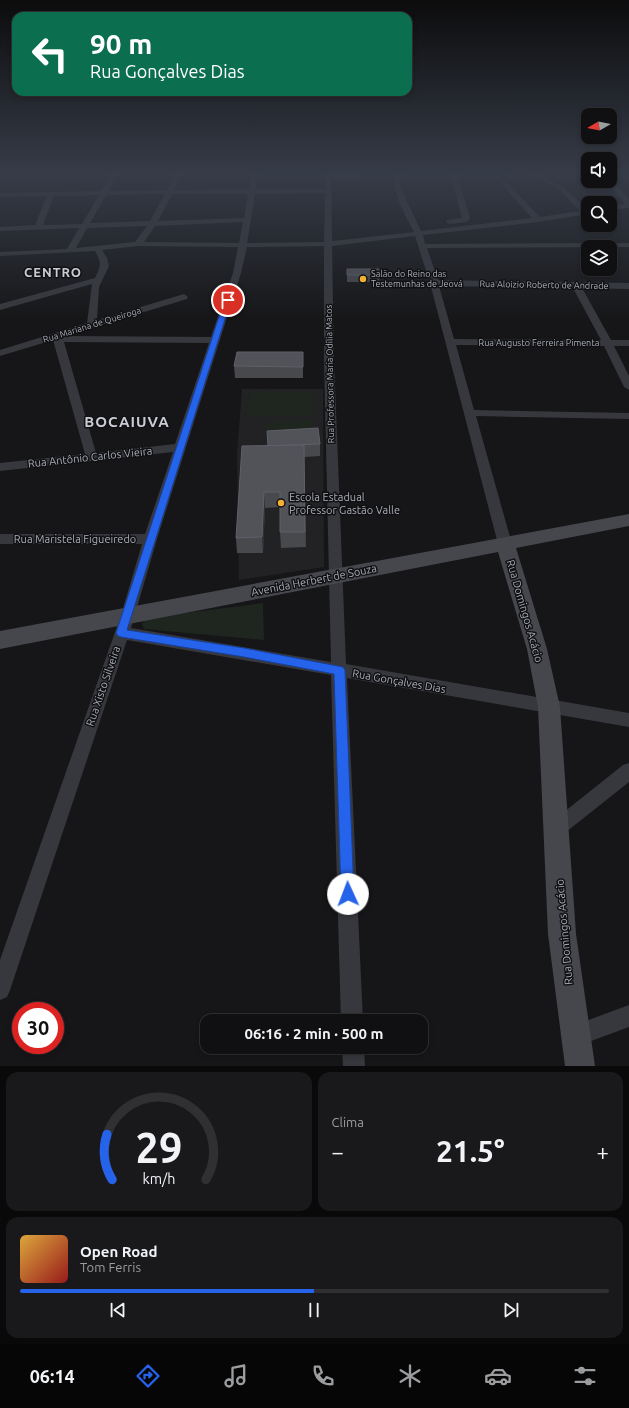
<!DOCTYPE html>
<html lang="pt">
<meta charset="utf-8">
<style>
body{margin:0;font-family:Ubuntu,sans-serif;background:#19191b;color:#f1f3f6;height:100vh;display:flex;flex-direction:column;font-size:15px;white-space:nowrap}
*{box-sizing:border-box;margin:0}
p{font-size:13px;color:#9c9d9f}
.icon{flex:none;width:22px;height:22px;fill:none;stroke:currentColor;stroke-width:2;stroke-linecap:round;stroke-linejoin:round}
.map{position:relative;height:1066px;overflow:hidden}
.sheet{display:flex;flex-direction:column;gap:6px;padding:6px;background:#09090a;flex:1}
.sheet>*{flex:none}
.top-card{position:absolute;left:12px;top:12px;width:400px;height:84px;border-radius:12px;box-shadow:0 2px 6px #0003,0 0 0 1px #303032;background:#0b6e4f;color:#fff;overflow:hidden}
.needle{width:26px;rotate:261deg}
.buttons{position:absolute;left:581px;top:108px;display:grid;gap:8px}
.buttons a{display:grid;place-items:center;width:36px;height:36px;border-radius:8px;background:#101012;box-shadow:0 2px 6px #0003,0 0 0 1px #303032;font-size:20px}
.speed{position:absolute;left:12px;top:1002px;display:flex;gap:8px;font-size:20px;font-weight:700;text-align:center}
.speed>*{display:grid;place-content:center;width:52px;height:52px;border-radius:50%;background:#101012;box-shadow:0 2px 6px #0003,0 0 0 1px #303032;line-height:1}
.speed .limit{border:6px solid #d22;background:#fff;color:#111}
.pin{position:absolute;display:grid;place-items:center;width:34px;height:34px;color:#fff;margin:-17px;border:2px solid #fff;border-radius:50%;box-shadow:0 1px 4px #0007}
.me{position:absolute;width:44px;margin:-22px;rotate:358deg;stroke-linejoin:round;filter:drop-shadow(0 0 3px #0008)}
.turn{display:flex;align-items:center;gap:14px;height:84px;padding:0 12px;font-size:18px}
.turn .icon{width:52px;height:52px;stroke-width:2.5}
.turn b{display:block;font-size:28px;line-height:34px}
.big{font-size:30px;font-weight:700;line-height:1.1}
.sheet .tile{flex:1;display:flex;flex-direction:column;justify-content:center;gap:6px;min-width:0;padding:0 14px;border-radius:12px;background:#19191b}
.sheet .dial{align-items:center;gap:0}
.dial svg{height:104px;overflow:visible;fill:none;stroke:#303032;stroke-width:7;stroke-linecap:round;text-anchor:middle}
.dial text{fill:#f1f3f6;stroke:none}
.song{display:flex;align-items:center;gap:12px}
.cover{width:48px;height:48px;border-radius:6px;background:linear-gradient(135deg,hsl(40 70% 55%),hsl(0 70% 35%))}
.played{height:4px;border-radius:2px;background:linear-gradient(90deg,#2563eb 50%,#303032 50%)}
.keys{display:flex;justify-content:space-around;direction:ltr}
.heat{display:flex;justify-content:space-between;align-items:center;font-size:22px;direction:ltr}
.sheet .tiles{flex:1;display:grid;gap:6px;grid-template-columns:1fr 1fr}
.tile:last-child{grid-column:span 2}
.trip{position:absolute;left:200px;top:1014px;width:228px;height:40px;border-radius:12px;background:#101012;box-shadow:0 2px 6px #0003,0 0 0 1px #303032;font-weight:700;line-height:40px;text-align:center}
.menu{display:flex;height:64px;justify-content:space-around;align-items:center;background:#060607;color:#9c9d9f}
.menu .icon{width:28px;height:28px}
.menu .current{color:#2563eb}
.menu b{font-size:18px;color:#f1f3f6}
.map>svg:first-child{display:block}
</style>
<div class="map">
<svg width="629" height="1066" viewBox="0 0 629 1066">
<rect width="100%" height="100%" fill="#161618"/>
<polygon fill="#222225" points="242,389 323,389 324,567 239,580 237,454"/>
<g fill="#1e261f">
<polygon points="250,391 313,392 313,416 247,416"/>
<polygon points="311,420 312,436 266,438 266,421"/>
<polygon points="263,603 264,640 144,629 142,624 146,618"/>
</g>
<g fill="none" stroke-linecap="round" stroke-linejoin="round">
<g fill="#37383d" fill-rule="evenodd">
<path d="M113 172H119L109 191 167 190 177 172H183L174 190 249 189 252 172H258L256 189H325V172H331L332 241 414 232C404 212 392 194 395 172H401V186L403 193 421 231 532 218 501 183V181H505L540 217 580 211 558 188 525 172H533L562 186 588 210V214L538 222 423 235 425 244 629 243V247L427 248 438 280 629 283V289L582 288 611 340H629V346H614L629 376V390L624 387 604 346 456 345 474 410 629 413V419L476 416 512 544 510 547 505 549 500 547 498 544 430 283 415 236 332 246 334 360 346 664 629 713V727L347 678 363 1021H341L331 675 127 640 10 990 7 997 0 1000V960L121 615 142 544H0V534H145L173 452 0 471V463L85 454 53 340 0 356V350L87 323 92 284 0 310V304L95 278C101 266 102 263 95 251L0 256V252L67 249 79 228 0 231V227L35 225 47 196 0 197V193L101 191ZM325 193 324 242 247 243 255 194ZM165 194 150 221 90 223 106 195ZM172 194H248L244 218 158 221ZM99 195 82 224 43 225 54 196ZM243 222 239 243 144 242 155 226ZM147 226 135 242 76 248 87 228ZM138 246 238 247 233 273 211 337 65 336 187 299 188 297 184 294 97 320 99 287 109 266 107 258 102 250ZM324 246V360L331 662 131 628 157 539 241 273 247 247ZM439 286 573 288 601 340 454 339ZM64 342 209 343 175 444 96 453Z"/>
<polygon points="450,172 456,172 470,218 467,222 450,224 446,222 447,220 462,218"/>
<polygon points="610,179 612,180 629,199 629,208 610,210 610,206 625,204 607,181 610,181"/>
<polygon points="629,763 629,782 561,836 555,839 549,836 546,830 549,824 623,765"/>
<polygon points="629,1005 629,1027 575,1047 567,1044 564,1036 567,1028"/>
<polygon points="342,1047 364,1047 365,1066 343,1066"/>
</g>
<polygon fill="#45474d" fill-rule="evenodd" points="629,514 629,526 516,548 547,649 560,707 576,934 595,1066 565,1066 548,934 538,707 527,649 498,552 0,649 0,631"/>
</g>
<g fill="#47494d">
<polygon points="333,172 360,172 359,180 333,179"/>
<polygon points="347,269 380,275 379,282 347,282"/>
<polygon points="303,364 303,378 235,378 234,366"/>
<polygon points="320,444 320,456 304,457 306,547 281,548 280,532 280,507 265,508 263,553 237,553 236,538 268,446"/>
</g>
<polygon fill="#2f3033" points="264,492 265,508 263,553 262,537"/>
<g fill="#525359" stroke="#5f6168">
<rect x="333" y="172" width="27" height="1"/>
<polygon points="347,269 379,269 380,275 347,275"/>
<polygon points="237,352 303,352 303,367 234,366"/>
<polygon points="318,428 320,444 290,445 268,446 267,431"/>
<polygon points="304,445 305,532 280,532 280,492 264,492 262,537 236,538 242,446"/>
</g>
<linearGradient id="sky" x2="0" y2="1"><stop stop-color="#0c0c0d"/><stop offset="0.54" stop-color="#363c48"/><stop offset="1" stop-color="#363c48" stop-opacity="0"/></linearGradient>
<rect width="629" height="321" fill="url(#sky)"/>
<polygon fill="#2563eb" stroke="#184099" points="225,298 231,300 127,630 244,648 343,667 345,670 354,894 352,898 348,900 343,898 341,894 334,674 244,657 121,637 118,636 116,633"/>
<g fill="#f2b134" stroke="#111113" stroke-width="1.5">
<circle cx="363" cy="279" r="4"/>
<circle cx="281" cy="503" r="4"/>
</g>
<g text-anchor="middle" dominant-baseline="central" stroke-width="3" stroke-linejoin="round" paint-order="stroke">
<g font-size="9" fill="#a8adb8" stroke="#111113" text-anchor="start">
<text x="371" y="274">Salão do Reino das<tspan x="371" dy="10">Testemunhas de Jeová</tspan></text>
</g>
<g font-size="9" fill="#a8adb8" stroke="#111113">
<text transform="translate(544 285) rotate(1)">Rua Aloizio Roberto de Andrade</text>
<text transform="translate(92 325) rotate(-17)">Rua Mariana de Queiroga</text>
<text x="539" y="343">Rua Augusto Ferreira Pimenta</text>
<text transform="translate(330 374) rotate(-91)">Rua Professora Maria Odília Matos</text>
</g>
<g font-size="11" fill="#a8adb8" stroke="#111113">
<text transform="translate(90 457) rotate(-6)">Rua Antônio Carlos Vieira</text>
<text x="75" y="539">Rua Maristela Figueiredo</text>
<text transform="translate(314 580) rotate(-11)">Avenida Herbert de Souza</text>
<text transform="translate(525 611) rotate(74)">Rua Domingos Acácio</text>
<text transform="translate(399 681) rotate(10)">Rua Gonçalves Dias</text>
<text transform="translate(103 686) rotate(-71)">Rua Xisto Silveira</text>
<text transform="translate(564 932) rotate(-95)">Rua Domingos Acácio</text>
</g>
<g font-size="11" fill="#a8adb8" stroke="#111113" text-anchor="start">
<text x="289" y="497">Escola Estadual<tspan x="289" dy="13">Professor Gastão Valle</tspan></text>
</g>
<g font-size="13" font-weight="bold" letter-spacing="1" fill="#c9ccd4" stroke="#111113">
<text x="53" y="272">CENTRO</text>
</g>
<g font-size="15" font-weight="bold" letter-spacing="1" fill="#c9ccd4" stroke="#111113">
<text x="127" y="421">BOCAIUVA</text>
</g>
</g>
</svg>
<div class="buttons">
<a><svg class="needle" viewBox="-14 -14 28 28"><path d="M0-13l5 13h-10z" fill="#e53935"/><path d="M0 13l5-13h-10z" fill="#9c9d9f"/></svg></a>
<a><svg class="icon" aria-label="sound" viewBox="0 0 24 24"><path d="M4 9h4l5-4v14l-5-4H4zM17 9q2 3 0 6"/></svg></a>
<a><svg class="icon" aria-label="search" viewBox="0 0 24 24"><circle cx="10" cy="10" r="6"/><path d="M15 15l6 6"/></svg></a>
<a><svg class="icon" aria-label="layers" viewBox="0 0 24 24"><path d="M12 4l9 5-9 5-9-5zM3 14l9 5 9-5"/></svg></a>
</div>
<div class="speed"><div class="limit">30</div></div>
<div class="pin" style="left:228px;top:300px;background:#d93025"><svg class="icon" aria-label="arrive" viewBox="0 0 24 24"><path d="M6 21V4h12l-3 4 3 4H6"/></svg></div>
<svg class="me" style="left:348px;top:894px" viewBox="-20 -20 40 40"><circle r="19" fill="#fff"/><path d="M0-13L10 11 0 6-10 11z" fill="#2563eb"/></svg>
<div class="trip">06:16 · 2 min · 500 m</div>
<div class="top-card">
<div class="turn"><svg class="icon" aria-label="left" viewBox="0 0 24 24"><path d="M17 20v-9H6M10 6l-5 5 5 5"/></svg><div><b>90 m</b>Rua Gonçalves Dias</div></div>
</div>
</div>
<section class="sheet">
<div class="tiles">
<div class="tile dial"><svg viewBox="0 0 100 80">
<path d="M14 69A42 42 0 1 1 86 69"/>
<path d="M14 69A42 42 0 0 1 10 34" stroke="#2563eb"/>
<text x="50" y="56" font-size="32" font-weight="700">29</text>
<text x="50" y="72" font-size="11">km/h</text>
</svg></div>
<div class="tile"><p>Clima</p>
<div class="heat"><a>−</a><b class="big">21.5°</b><a>+</a></div>
</div>
<div class="tile">
<div class="song"><i class="cover"></i><div><b>Open Road</b><p>Tom Ferris</p></div></div>
<div class="played"></div>
<div class="keys"><svg class="icon" aria-label="previous" viewBox="0 0 24 24"><path d="M18 5L8 12l10 7zM5 5v14"/></svg><svg class="icon" aria-label="pause" viewBox="0 0 24 24"><path d="M8 5v14M16 5v14"/></svg><svg class="icon" aria-label="next" viewBox="0 0 24 24"><path d="M6 5l10 7-10 7zM19 5v14"/></svg></div>
</div>
</div>
</section>
<nav class="menu">
<b>06:14</b>
<svg class="icon current" aria-label="directions" viewBox="0 0 24 24"><path d="M12 3l9 9-9 9-9-9zM9 14v-3h6M13 9l2 2-2 2"/></svg>
<svg class="icon" aria-label="music" viewBox="0 0 24 24"><path d="M9 18V5l10-2v13"/><circle cx="6" cy="18" r="3"/><circle cx="16" cy="16" r="3"/></svg>
<svg class="icon" aria-label="phone" viewBox="0 0 24 24"><path d="M5 4h4l2 5-3 2q2 4 5 5l2-3 5 2v4C11 20 4 13 5 4z"/></svg>
<svg class="icon" aria-label="climate" viewBox="0 0 24 24"><path d="M12 3v18M4 7l16 10M4 17L20 7"/></svg>
<svg class="icon" aria-label="car" viewBox="0 0 24 24"><path d="M5 17H2v-5l4-1 3-4h7l3 4 3 1v5h-3M9 17h6M6 11h13"/><circle cx="7" cy="17" r="2"/><circle cx="17" cy="17" r="2"/></svg>
<svg class="icon" aria-label="filters" viewBox="0 0 24 24"><path d="M4 7h16M4 17h16"/><circle cx="9" cy="7" r="2"/><circle cx="15" cy="17" r="2"/></svg>
</nav>
